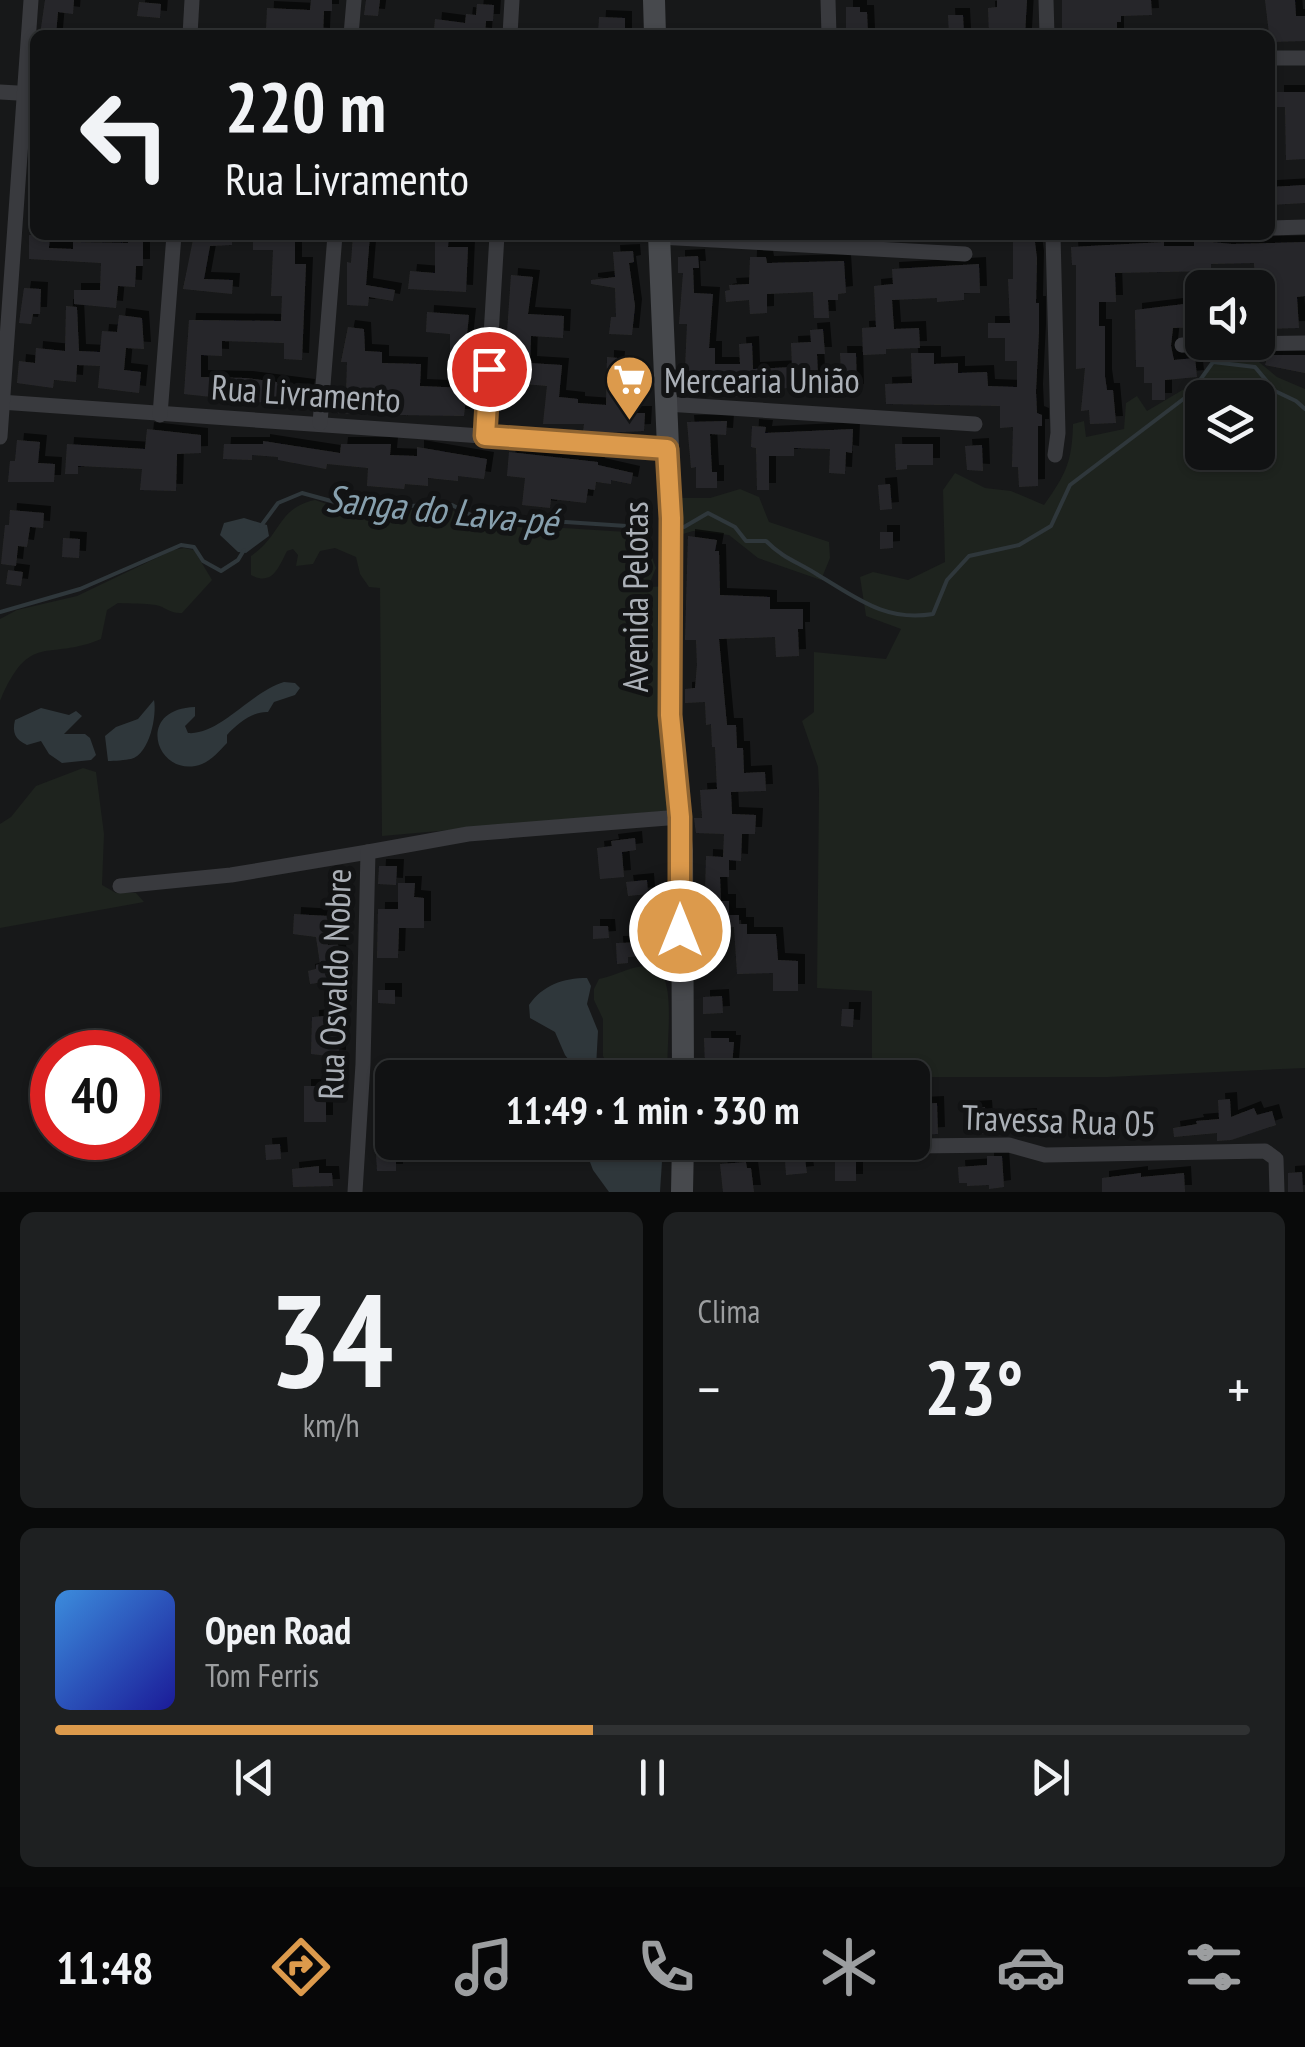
<!DOCTYPE html>
<html lang="pt">
<meta charset="utf-8">
<style>
body{margin:0;font-family:"PT Sans Narrow",sans-serif;background:#1e2021;color:#f1f3f6;height:100vh;display:flex;flex-direction:column;font-size:38px;white-space:nowrap}
*{box-sizing:border-box;margin:0}
p{font-size:32px;color:#9c9ea0}
.icon{flex:none;width:55px;height:55px;fill:none;stroke:currentColor;stroke-width:2;stroke-linecap:round;stroke-linejoin:round}
.map{position:relative;height:1192px;overflow:hidden}
.drawer{display:flex;flex-direction:column;gap:20px;padding:20px;background:#090a0a;flex:1}
.drawer>*{flex:none}
.guide{position:absolute;left:30px;top:30px;width:1245px;height:210px;border-radius:15px;box-shadow:0 2px 8px #0004,0 0 0 2px #303233;background:#111213;color:#f1f3f6;overflow:hidden}
.fabs{position:absolute;left:1185px;top:270px;display:grid;gap:20px}
.fabs a{display:grid;place-items:center;width:90px;height:90px;border-radius:15px;background:#111213;box-shadow:0 2px 8px #0004,0 0 0 2px #303233;font-size:50px}
.speed{position:absolute;left:30px;top:1030px;display:flex;gap:20px;font-size:50px;font-weight:700;text-align:center}
.speed>*{display:grid;place-content:center;width:130px;height:130px;border-radius:50%;background:#111213;box-shadow:0 2px 8px #0004,0 0 0 2px #303233;line-height:1}
.speed .limit{border:15px solid #d22;background:#fff;color:#111}
.pin{position:absolute;display:grid;place-items:center;width:85px;height:85px;color:#fff;margin:-42px;border:5px solid #fff;border-radius:50%;box-shadow:0 2px 10px #0007}
.me{position:absolute;width:110px;margin:-55px;rotate:0deg;stroke-linejoin:round;filter:drop-shadow(0 0 8px #0008)}
.turn{display:flex;align-items:center;gap:35px;height:210px;padding:0 30px;font-size:45px}
.turn .icon{width:130px;height:130px;stroke-width:2.5}
.turn b{display:block;font-size:70px;line-height:85px}
.big{font-size:75px;font-weight:700;line-height:1.1}
.drawer .tile{flex:1;display:flex;flex-direction:column;justify-content:center;gap:15px;min-width:0;padding:0 35px;border-radius:15px;background:#1e2021}
.drawer .dial{align-items:center;gap:0}
.dial b{font-size:130px;line-height:1}
.song{display:flex;align-items:center;gap:30px}
.cover{width:120px;height:120px;border-radius:15px;background:linear-gradient(135deg,hsl(210 70% 55%),hsl(240 70% 35%))}
.played{height:10px;border-radius:5px;background:linear-gradient(90deg,#dc9a4c 45%,#303233 45%)}
.keys{display:flex;justify-content:space-around;direction:ltr}
.heat{display:flex;justify-content:space-between;align-items:center;font-size:55px;direction:ltr}
.drawer .tiles{flex:1;display:grid;gap:20px;grid-template-columns:1fr 1fr}
.tile:last-child{grid-column:span 2}
.trip{position:absolute;left:375px;top:1060px;width:555px;height:100px;border-radius:15px;background:#111213;box-shadow:0 2px 8px #0004,0 0 0 2px #303233;font-weight:700;line-height:100px;text-align:center}
.menu{display:flex;height:160px;justify-content:space-around;align-items:center;background:#070708;color:#9c9ea0}
.menu .icon{width:70px;height:70px}
.menu .selected{color:#dc9a4c}
.menu b{font-size:45px;color:#f1f3f6}
.map>svg:first-child{display:block}
</style>
<div class="map">
<svg width="1305" height="1192" viewBox="0 0 1305 1192">
<defs>
<filter id="shadow"><feDropShadow dx="7" dy="-7" stdDeviation="0" flood-color="#0009"/></filter>
</defs>
<rect width="100%" height="100%" fill="#171819"/>
<g fill="#1e231e" fill-rule="evenodd">
<path d="M1254 358 1277 377 1305 389V1068L1108 1077H872V991L817 988 819 790 818 767 802 721 814 712V652L886 659 901 629 866 616 860 577 873 572 908 580 945 562 943 490 955 473 985 488 1011 491 1044 505C1066 474 1072 462 1073 424L1084 421 1086 437 1124 429 1126 403 1137 396 1147 411 1201 379 1213 362C1227 364 1239 359 1254 358ZM1202 398H1258V452H1202Z"/>
<polygon points="740,489 759,497 769,522 829,542 830,558 821,580 758,558 729,535 693,531 673,537 672,498 710,498"/>
<path d="M315 500 354 513 438 508 451 509 469 522 643 533 656 568 648 587 673 586 676 810 382 836 380 588 369 587 360 574 356 557 335 548 320 551 313 564 296 566 298 555 293 549 287 551C278 569 272 586 251 575V556C282 535 277 508 315 500Z"/>
<path d="M184 548 194 550 212 580 182 613C170 614 166 607 156 605 144 603 130 604 118 603L107 610 101 639C47 662 30 630 0 701V619L17 610 77 596 173 550Z"/>
<polygon points="83,768 96,772 104,834 102,885 116,893 136,893 144,902 0,928 0,824 11,817 36,786"/>
<path d="M645 966 660 969C676 993 665 1046 668 1077H614L603 1056V1019L594 1000V989L599 979C616 976 628 967 645 966Z"/>
</g>
<g fill="#2f373b">
<polygon points="244,518 267,525 269,536 246,553 238,552 220,535 224,523"/>
<path d="M284 682 295 683 300 688 295 695 274 702 268 712C253 711 237 724 227 735V743C220 750 212 760 202 764 158 781 132 709 195 707V716L185 726 188 733C219 736 252 691 284 682Z"/>
<path d="M154 700C157 715 150 754 131 759 126 760 114 761 108 761L105 736 116 727 138 719Z"/>
<path d="M41 708 69 715 76 711 82 716 64 734H85L90 738 96 755 91 760 62 763 49 754 41 741 27 745C15 739 12 733 15 720Z"/>
<path d="M587 978 591 986 587 1004 598 1031 596 1067 601 1077H582L565 1055 555 1032 530 1018 529 1005C543 985 563 978 587 978Z"/>
<polygon points="605,1143 659,1143 662,1161 660,1192 609,1192 593,1170 587,1154"/>
</g>
<g fill="none" stroke-linecap="round" stroke-linejoin="round">
<g stroke="#2f373b" stroke-width="4">
<polyline points="261,526 278,503 302,493 353,507 452,505 473,516 642,527"/>
<path d="M684 527 708 513 735 527 746 541H766C784 559 798 562 818 575 857 598 885 622 933 614L947 580 969 556 1019 545 1051 526 1070 485 1190 394 1213 362 1255 367 1275 391 1296 401 1305 409"/>
<polyline points="0,612 80,589 181,545 194,547 203,561 221,571 238,560 244,550"/>
</g>
</g>
<g fill="#28282a" filter="url(#shadow)">
<polygon points="45,0 74,0 73,14 58,12 56,35 40,35"/>
<polygon points="311,0 332,0 332,11 324,11 323,35 266,31 267,8 310,10"/>
<polygon points="366,0 380,0 378,16 364,15"/>
<polygon points="997,0 1027,0 1025,35 989,35 988,8 997,7"/>
<polygon points="1062,0 1151,0 1152,15 1121,16 1121,22 1117,22 1117,35 1062,35"/>
<polygon points="1265,0 1295,0 1296,16 1305,16 1305,41 1270,42"/>
<polygon points="139,2 161,4 160,18 137,16"/>
<polygon points="477,4 494,5 493,21 486,21 485,35 434,30 435,19 465,23 466,14 476,15"/>
<polygon points="846,7 860,7 860,12 867,12 868,35 846,35"/>
<polygon points="948,15 963,15 964,35 949,35"/>
<polygon points="599,17 625,18 625,35 598,35"/>
<polygon points="1277,92 1305,92 1305,159 1286,160 1285,107 1277,107"/>
<polygon points="1305,185 1305,203 1270,205 1270,187"/>
<polygon points="29,235 50,235 49,248 73,249 73,242 128,243 128,235 143,235 143,266 136,266 135,287 118,286 116,308 74,304 74,290 100,290 101,263 29,259"/>
<polygon points="194,235 232,235 232,245 210,246 204,279 233,280 232,294 183,289"/>
<polygon points="253,235 295,235 295,264 306,264 302,360 284,359 284,343 222,341 222,356 201,355 201,377 246,378 308,386 305,407 184,394 189,320 281,321 282,296 271,296 273,250 253,250"/>
<polygon points="353,235 370,235 366,285 395,290 393,301 369,297 368,306 347,305 347,262 351,263"/>
<polygon points="435,235 449,235 448,247 468,247 466,292 408,289 410,271 435,273"/>
<polygon points="1016,235 1034,235 1037,258 1036,303 1039,303 1039,331 1036,391 1037,413 1042,415 1042,426 1038,426 1038,486 1019,487 1018,467 1012,467 1013,427 1000,428 1000,406 886,404 885,384 912,383 911,353 934,353 934,364 958,363 958,373 987,372 988,386 1017,387 1017,361 1005,361 1005,338 988,338 988,323 1010,323 1008,279 1013,279 1013,242 1016,242"/>
<polygon points="1211,237 1211,242 1232,244 1305,242 1305,296 1297,297 1299,328 1258,329 1254,263 1211,264 1211,271 1115,273 1116,302 1099,302 1099,326 1105,326 1105,376 1107,390 1113,390 1116,423 1090,424 1089,410 1081,411 1085,368 1076,369 1076,265 1072,265 1071,247 1164,242 1164,246 1194,246 1194,238"/>
<polygon points="633,251 634,262 629,263 635,306 632,335 609,334 611,317 616,317 615,288 591,284 591,280 615,277 613,252"/>
<polygon points="698,256 699,268 693,268 694,293 713,294 709,348 715,348 715,364 740,364 739,344 752,343 753,369 792,367 791,343 811,342 810,330 823,329 825,354 817,354 819,395 802,396 802,387 757,390 752,393 752,398 684,392 687,324 679,324 683,273 678,273 678,257"/>
<polygon points="750,257 766,257 767,263 844,261 846,293 838,294 838,300 828,300 829,318 814,318 813,292 767,294 767,313 750,314 749,300 726,302 725,291 730,290 729,285 749,284"/>
<polygon points="979,264 980,293 964,293 964,300 937,302 937,298 892,300 894,329 919,328 920,348 886,349 886,354 863,355 862,328 876,327 874,286 893,284 892,269"/>
<polygon points="511,275 533,277 528,314 564,316 563,338 531,336 530,363 562,365 559,397 578,399 578,403 606,405 607,357 618,358 616,387 634,387 634,413 645,413 644,431 602,433 583,432 584,424 543,424 547,386 524,384 525,381 504,376"/>
<polygon points="24,288 41,289 40,314 33,314 31,324 19,323"/>
<polygon points="1184,304 1184,310 1202,310 1202,327 1173,328 1171,346 1174,360 1195,358 1197,377 1165,380 1165,400 1152,400 1152,383 1144,383 1144,367 1136,367 1135,310"/>
<polygon points="66,306 77,307 79,351 100,352 102,331 117,332 119,315 142,318 144,349 126,348 124,370 141,372 139,393 98,388 100,366 77,365 76,382 54,380 53,388 17,383 19,361 35,363 36,348 65,351"/>
<polygon points="427,312 469,315 465,354 450,354 450,334 426,332"/>
<polygon points="348,327 364,329 365,351 382,352 382,363 421,364 420,386 467,388 464,416 400,415 400,399 346,395 347,362 341,362"/>
<polygon points="840,353 856,353 857,391 842,392"/>
<polygon points="1268,355 1305,355 1305,373 1265,365"/>
<polygon points="336,395 356,396 355,414 336,413"/>
<polygon points="727,421 726,435 710,434 712,472 717,472 717,488 696,488 696,467 691,468 687,422"/>
<polygon points="752,426 766,427 765,433 853,429 852,453 846,452 845,474 829,473 830,449 794,448 794,456 769,456 769,490 757,490 756,448 751,447"/>
<polygon points="147,429 201,435 201,453 177,454 176,491 140,490 142,469 78,466 78,474 65,474 67,444 145,449"/>
<polygon points="17,440 40,442 38,463 55,464 54,482 8,482 10,461 15,461"/>
<polygon points="263,441 340,453 341,444 391,444 390,455 417,456 417,447 487,459 484,479 458,476 458,481 428,478 428,486 405,484 404,489 367,486 368,468 327,464 326,469 278,460 278,457 252,455 252,460 223,459 224,444 263,444"/>
<polygon points="895,444 933,444 933,465 907,465 907,469 896,470"/>
<polygon points="982,445 983,471 967,470 965,446"/>
<polygon points="509,452 598,462 598,465 633,473 631,484 611,480 611,484 596,482 595,490 588,489 586,503 551,499 550,508 522,505 525,478 507,476"/>
<polygon points="890,484 892,509 880,510 878,485"/>
<polygon points="10,510 44,513 43,528 30,527 27,547 18,546 16,566 1,564 5,525 9,525"/>
<polygon points="880,532 893,532 893,548 880,549"/>
<polygon points="688,536 717,540 715,551 719,551 720,595 770,597 770,609 803,609 803,629 798,629 799,656 776,657 775,637 719,639 727,725 736,725 737,748 743,748 744,773 765,772 766,791 731,792 732,814 756,815 755,834 742,834 741,861 729,860 729,877 720,877 721,901 729,901 729,915 739,915 739,924 747,924 747,934 776,934 778,960 798,961 798,991 773,991 773,973 737,974 734,927 723,928 722,917 699,918 698,895 705,895 706,856 723,857 724,834 696,833 694,818 702,818 700,790 717,789 715,747 712,747 711,724 706,725 705,702 685,703 685,689 695,688 697,665 696,640 685,640"/>
<polygon points="63,538 80,539 79,558 62,557"/>
<polygon points="8,570 23,572 21,586 6,584"/>
<polygon points="635,838 636,850 622,852 624,877 600,879 597,848 612,846 611,841"/>
<polygon points="379,866 397,866 396,885 378,884"/>
<polygon points="647,880 648,894 628,896 626,882"/>
<polygon points="398,883 415,883 414,897 424,898 424,928 399,928 398,958 377,958 378,909 398,909"/>
<polygon points="294,914 329,916 328,945 338,944 340,959 334,959 338,980 310,984 308,971 316,969 316,965 320,964 316,937 293,934"/>
<polygon points="593,926 608,926 609,938 593,939"/>
<polygon points="650,942 650,956 628,957 628,963 617,964 616,943"/>
<polygon points="378,990 395,990 395,1004 378,1003"/>
<polygon points="722,996 723,1013 703,1014 703,997"/>
<polygon points="842,1009 854,1009 853,1027 841,1026"/>
<polygon points="338,1015 339,1057 311,1054 312,1017"/>
<polygon points="704,1038 729,1038 729,1042 734,1042 731,1078 698,1078 698,1065 705,1065"/>
<polygon points="376,1073 392,1074 392,1117 376,1118"/>
<rect x="304" y="1086" width="22" height="36"/>
<polygon points="1230,1099 1231,1117 1254,1108 1257,1115 1272,1111 1276,1125 1231,1140 1217,1141 1217,1133 1174,1137 1173,1128 1197,1124 1196,1121 1219,1119 1218,1100"/>
<polygon points="937,1103 938,1134 917,1135 916,1104"/>
<polygon points="985,1107 987,1134 970,1134 968,1108"/>
<polygon points="1030,1115 1031,1132 1011,1133 1010,1116"/>
<polygon points="280,1144 281,1159 266,1160 265,1145"/>
<polygon points="396,1152 396,1171 377,1171 376,1153"/>
<polygon points="987,1156 1002,1156 1004,1187 989,1189 989,1185 967,1186 967,1183 959,1183 958,1167 987,1165"/>
<rect x="835" y="1158" width="21" height="23"/>
<polygon points="805,1159 807,1173 786,1175 785,1160"/>
<polygon points="746,1162 747,1168 751,1168 754,1192 723,1192 720,1164"/>
<polygon points="319,1166 319,1173 332,1173 333,1186 293,1187 292,1169"/>
<polygon points="1302,1172 1303,1192 1288,1192 1288,1173"/>
<polygon points="1141,1173 1141,1177 1184,1173 1185,1192 1102,1192 1102,1178"/>
</g>
<g fill="none" stroke-linecap="round" stroke-linejoin="round">
<g stroke="#393a3e" stroke-width="15">
<polyline points="828,0 829,35"/>
<polyline points="1046,0 1047,35"/>
<polyline points="190,35 192,0"/>
<polyline points="351,35 354,0"/>
<polyline points="510,35 512,0"/>
<polyline points="1270,58 1305,58"/>
<polyline points="0,92 35,94"/>
<polyline points="1270,228 1305,227"/>
<polyline points="1053,235 1058,433 1055,455"/>
<polyline points="659,237 965,254"/>
<polyline points="1182,345 1305,343"/>
<polyline points="0,402 667,449"/>
<polyline points="666,404 975,424"/>
<polyline points="160,415 174,235"/>
<polyline points="320,423 335,235"/>
<polyline points="485,436 497,235"/>
<polyline points="0,437 31,0"/>
<polyline points="120,886 231,875 368,852"/>
<polyline points="684,1153 813,1147 1009,1145 1045,1155 1265,1151 1276,1159 1277,1192"/>
<polyline points="355,1192 363,1064 368,852 468,834 680,817"/>
</g>
<g stroke="#47494d" stroke-width="22">
<polyline points="654,0 655,35"/>
<polyline points="659,235 671,518 670,715 682,851 683,1078"/>
<polyline points="682,1192 683,1142"/>
</g>
</g>
<g fill="none" stroke-linecap="round" stroke-linejoin="round">
<defs>
<polyline id="route" points="489,369 485,436 667,449 671,518 670,715 680,817 680,931"/>
</defs>
<use href="#route" stroke="#8f6431" stroke-width="25"/>
<use href="#route" stroke="#dc9a4c" stroke-width="18"/>
</g>
<defs>
<symbol id="supermarket-pin" viewBox="-11 -11 22 30"><path d="M0 17L-7.5 6A9.5 9.5 0 1 1 7.5 6Z" fill="#dc9a4c" stroke="#121314"/><path d="M-6-5.5h2.5l.6 2H6L4.5 2H-2.5L-4.4-4H-6ZM-1.5 3.2a1.3 1.3 0 1 0 .1 0ZM3 3.2a1.3 1.3 0 1 0 .1 0Z" fill="#fff"/></symbol>
</defs>
<g fill-rule="evenodd">
<use href="#supermarket-pin" x="602" y="352" width="55" height="75"/>
</g>
<g text-anchor="middle" dominant-baseline="central" stroke-width="10" stroke-linejoin="round" paint-order="stroke">
<g font-size="35" fill="#abb0b7" stroke="#121314" text-anchor="start">
<text x="664" y="380">Mercearia União</text>
</g>
<g font-size="35" fill="#abb0b7" stroke="#121314">
<text transform="translate(306 393) rotate(4)">Rua Livramento</text>
<text transform="translate(635 597) rotate(-90)">Avenida Pelotas</text>
<text transform="translate(334 984) rotate(-88)">Rua Osvaldo Nobre</text>
<text transform="translate(1059 1120) rotate(2)">Travessa Rua 05</text>
</g>
<g font-size="38" font-style="italic" fill="#87a0ae" stroke="#121314">
<text transform="translate(442 509) rotate(6)">Sanga do Lava-pé</text>
</g>
</g>
</svg>
<div class="fabs">
<a><svg class="icon" aria-label="sound" viewBox="0 0 24 24"><path d="M4 9h4l5-4v14l-5-4H4zM17 9q2 3 0 6"/></svg></a>
<a><svg class="icon" aria-label="layers" viewBox="0 0 24 24"><path d="M12 4l9 5-9 5-9-5zM3 14l9 5 9-5"/></svg></a>
</div>
<div class="speed"><div class="limit">40</div></div>
<div class="pin" style="left:489px;top:369px;background:#d93025"><svg class="icon" aria-label="arrive" viewBox="0 0 24 24"><path d="M6 21V4h12l-3 4 3 4H6"/></svg></div>
<svg class="me" style="left:680px;top:931px" viewBox="-20 -20 40 40"><circle r="17" fill="#dc9a4c" stroke="#fff" stroke-width="3"/><path d="M0-11L8 9 0 5-8 9z" fill="#fff"/></svg>
<div class="trip">11:49 · 1 min · 330 m</div>
<div class="guide">
<div class="turn"><svg class="icon" aria-label="left" viewBox="0 0 24 24"><path d="M17 20v-9H6M10 6l-5 5 5 5"/></svg><div><b>220 m</b>Rua Livramento</div></div>
</div>
</div>
<section class="drawer">
<div class="tiles">
<div class="tile dial"><b>34</b><p>km/h</p></div>
<div class="tile"><p>Clima</p>
<div class="heat"><a>−</a><b class="big">23°</b><a>+</a></div>
</div>
<div class="tile">
<div class="song"><i class="cover"></i><div><b>Open Road</b><p>Tom Ferris</p></div></div>
<div class="played"></div>
<div class="keys"><svg class="icon" aria-label="previous" viewBox="0 0 24 24"><path d="M18 5L8 12l10 7zM5 5v14"/></svg><svg class="icon" aria-label="pause" viewBox="0 0 24 24"><path d="M8 5v14M16 5v14"/></svg><svg class="icon" aria-label="next" viewBox="0 0 24 24"><path d="M6 5l10 7-10 7zM19 5v14"/></svg></div>
</div>
</div>
</section>
<nav class="menu">
<b>11:48</b>
<svg class="icon selected" aria-label="directions" viewBox="0 0 24 24"><path d="M12 3l9 9-9 9-9-9zM9 14v-3h6M13 9l2 2-2 2"/></svg>
<svg class="icon" aria-label="music" viewBox="0 0 24 24"><path d="M9 18V5l10-2v13"/><circle cx="6" cy="18" r="3"/><circle cx="16" cy="16" r="3"/></svg>
<svg class="icon" aria-label="phone" viewBox="0 0 24 24"><path d="M5 4h4l2 5-3 2q2 4 5 5l2-3 5 2v4C11 20 4 13 5 4z"/></svg>
<svg class="icon" aria-label="climate" viewBox="0 0 24 24"><path d="M12 3v18M4 7l16 10M4 17L20 7"/></svg>
<svg class="icon" aria-label="car" viewBox="0 0 24 24"><path d="M5 17H2v-5l4-1 3-4h7l3 4 3 1v5h-3M9 17h6M6 11h13"/><circle cx="7" cy="17" r="2"/><circle cx="17" cy="17" r="2"/></svg>
<svg class="icon" aria-label="filters" viewBox="0 0 24 24"><path d="M4 7h16M4 17h16"/><circle cx="9" cy="7" r="2"/><circle cx="15" cy="17" r="2"/></svg>
</nav>
